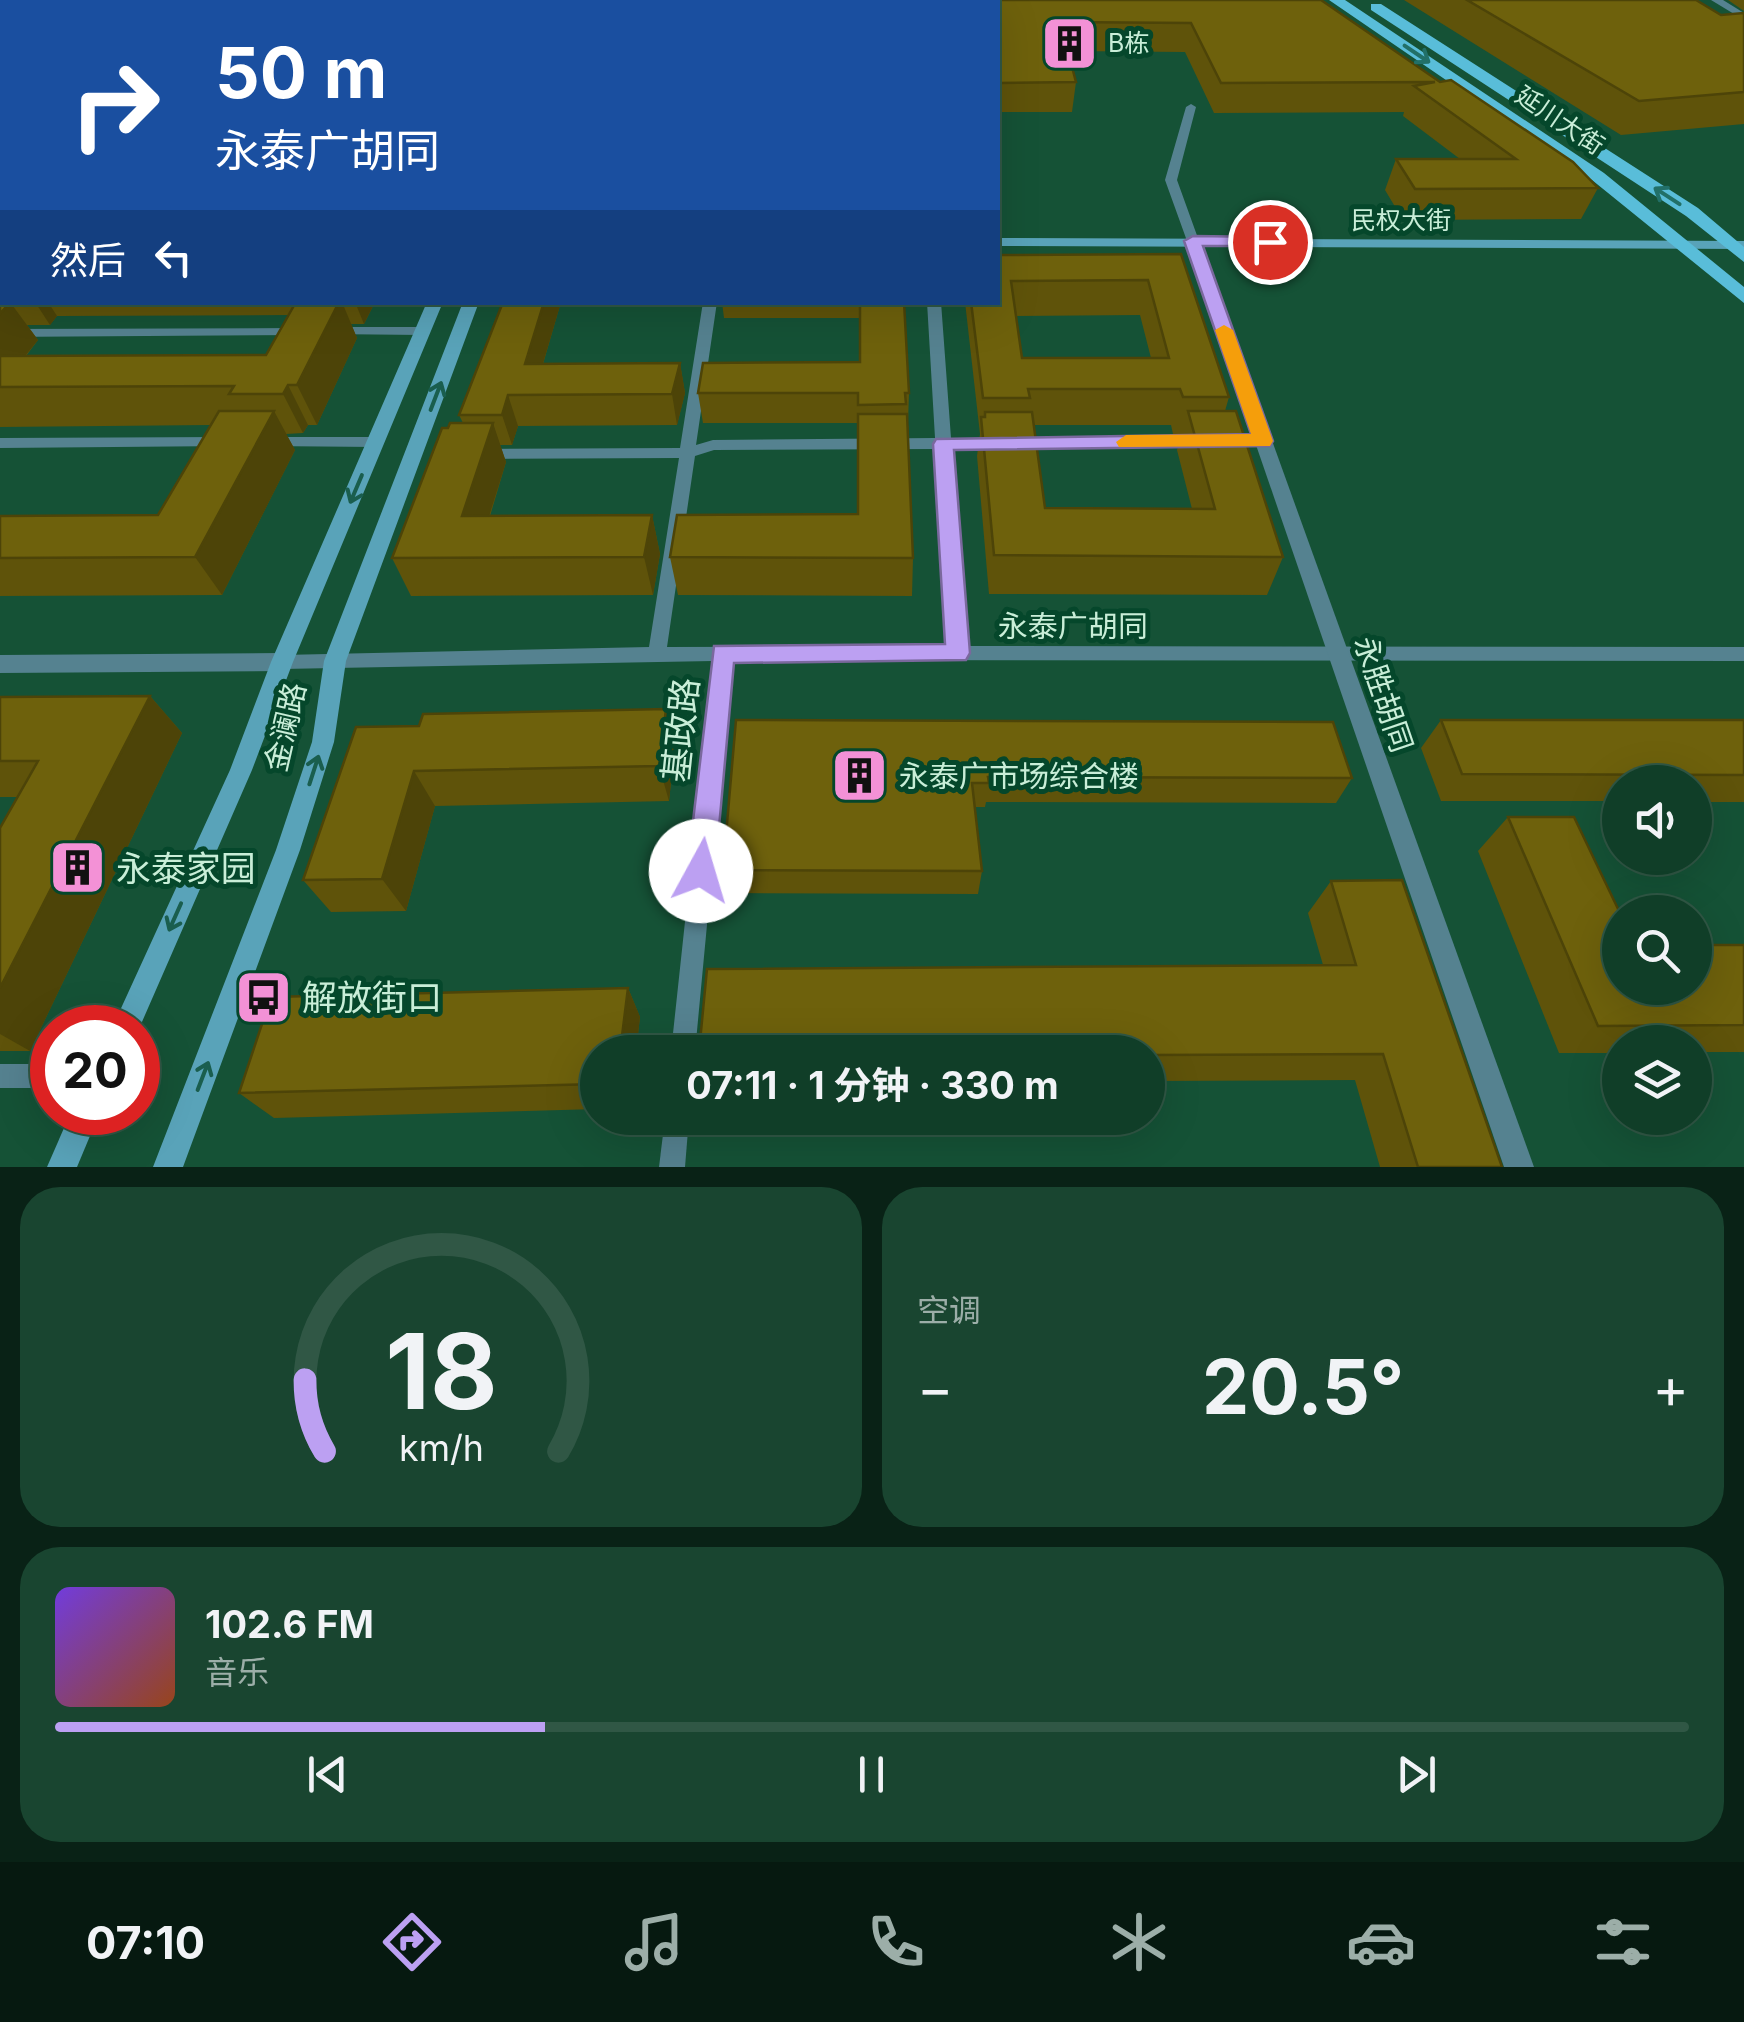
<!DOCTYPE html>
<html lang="zh">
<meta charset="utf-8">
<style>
body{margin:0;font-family:Inter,"Noto Sans SC",sans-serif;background:#194530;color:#f1f3f6;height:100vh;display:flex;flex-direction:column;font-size:38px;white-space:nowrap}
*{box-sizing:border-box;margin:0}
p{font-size:32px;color:#9caea8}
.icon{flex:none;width:55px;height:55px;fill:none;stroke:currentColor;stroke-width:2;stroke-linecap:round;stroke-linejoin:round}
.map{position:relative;height:1167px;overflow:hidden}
.panel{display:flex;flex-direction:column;gap:20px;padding:20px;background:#092216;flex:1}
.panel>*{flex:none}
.guide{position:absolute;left:0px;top:0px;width:1000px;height:305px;box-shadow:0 10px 40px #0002,0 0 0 2px #305745;background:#1a4fa0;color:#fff;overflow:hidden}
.fabs{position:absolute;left:1602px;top:765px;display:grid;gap:20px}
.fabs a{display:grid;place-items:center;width:110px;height:110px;border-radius:50%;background:#103e28;box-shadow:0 10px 40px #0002,0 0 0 2px #305745;font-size:50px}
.speed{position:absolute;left:30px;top:1005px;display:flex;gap:20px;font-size:50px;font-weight:700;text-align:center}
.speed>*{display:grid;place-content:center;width:130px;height:130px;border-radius:50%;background:#103e28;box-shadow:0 10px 40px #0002,0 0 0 2px #305745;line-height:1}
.speed .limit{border:15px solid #d22;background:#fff;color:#111}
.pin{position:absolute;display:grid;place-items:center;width:85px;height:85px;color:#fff;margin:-42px;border:5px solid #fff;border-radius:50%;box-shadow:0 2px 10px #0007}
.me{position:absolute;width:110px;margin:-55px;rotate:6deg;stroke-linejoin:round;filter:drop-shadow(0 0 8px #0008)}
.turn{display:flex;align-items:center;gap:35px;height:210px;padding:0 50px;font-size:45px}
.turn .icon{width:130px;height:130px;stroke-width:2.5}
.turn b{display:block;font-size:70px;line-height:85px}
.then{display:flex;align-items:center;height:95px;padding:0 50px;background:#0003;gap:20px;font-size:38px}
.big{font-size:75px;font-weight:700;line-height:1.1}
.panel .card{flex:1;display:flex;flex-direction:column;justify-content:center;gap:15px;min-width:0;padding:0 35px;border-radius:40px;background:#194530}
.panel .dial{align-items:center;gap:0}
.dial svg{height:260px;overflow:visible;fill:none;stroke:#305745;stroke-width:7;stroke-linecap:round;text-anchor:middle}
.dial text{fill:#f1f3f6;stroke:none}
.song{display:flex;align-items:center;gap:30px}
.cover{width:120px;height:120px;border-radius:15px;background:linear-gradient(135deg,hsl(260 70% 55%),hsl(20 70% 35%))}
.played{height:10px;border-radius:5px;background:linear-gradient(90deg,#bca0f2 30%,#305745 30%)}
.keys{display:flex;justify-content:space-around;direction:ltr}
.heat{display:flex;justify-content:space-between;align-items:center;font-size:55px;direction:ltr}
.panel .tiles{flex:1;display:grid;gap:20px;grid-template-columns:1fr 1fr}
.card:last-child{grid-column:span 2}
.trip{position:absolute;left:580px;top:1035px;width:585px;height:100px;border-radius:50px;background:#103e28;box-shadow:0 10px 40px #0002,0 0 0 2px #305745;font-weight:700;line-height:100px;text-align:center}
.menu{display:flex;height:160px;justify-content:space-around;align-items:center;background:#061910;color:#9caea8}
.menu .icon{width:70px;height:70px}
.menu .active{color:#bca0f2}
.menu b{font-size:45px;color:#f1f3f6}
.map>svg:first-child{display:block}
</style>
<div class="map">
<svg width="1744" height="1167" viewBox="0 0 1744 1167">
<rect width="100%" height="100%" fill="#155236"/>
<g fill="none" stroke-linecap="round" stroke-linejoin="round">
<g fill="#558290" fill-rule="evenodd">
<polygon points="1711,0 1723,0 1744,13 1744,20"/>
<polygon points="1191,104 1196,107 1177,180 1199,241 1193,245 1187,241 1165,180 1186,107"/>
<path d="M703 302H717L696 445 713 440 935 438 927 302H941L951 438 1268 437 1271 441 1263 446 951 448 966 646 1744 647V661L732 660 695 1052H671L713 661 282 669 275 667 273 662 275 657 282 655 649 647 679 458 479 459 471 454 479 449 680 448ZM936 449 947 646 667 647 695 456 714 450Z"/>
<polygon points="330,327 423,327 430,331 423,335 325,334 323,331"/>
<polygon points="299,328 306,332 304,335 0,337 0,329"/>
<polygon points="224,437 232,442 229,446 0,448 0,438"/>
<polygon points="270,437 376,437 384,442 376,447 265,446 262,442"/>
<rect x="0" y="1064" width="52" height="24"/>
<polygon points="665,1118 689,1118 685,1167 659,1167"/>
</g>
<g fill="#558290" fill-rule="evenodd">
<polygon points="1193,237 1200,241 1534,1167 1504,1167 1186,241"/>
<polygon points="282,653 290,656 293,662 290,668 282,671 0,673 0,655"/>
</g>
<g fill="#59a3b9" fill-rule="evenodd">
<polygon points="998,238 1744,241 1744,249 998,246"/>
<polygon points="427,302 443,302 293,662 252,770 138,1031 138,1028 112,1028 230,770 271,662"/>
<polygon points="463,302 479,302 346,661 334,742 300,850 183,1167 153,1167 276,850 312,742 324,661"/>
<polygon points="71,1112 100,1112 77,1167 47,1167"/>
</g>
<g fill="#59bdd9" fill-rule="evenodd">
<polygon points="1329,0 1345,0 1604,173 1744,287 1744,303 1592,180"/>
<polygon points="1371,4 1381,4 1698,208 1744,247 1744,262 1686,216 1371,10"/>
</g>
</g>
<g fill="#5f530a" fill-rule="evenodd">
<polygon points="1321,0 1598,188 1581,219 1403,220 1385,190 1396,159 1460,159 1403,116 1404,112 1214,113 1185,52 1068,51 1076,82 1072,112 998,112 998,2"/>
<polygon points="1404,0 1696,0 1721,15 1744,13 1744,124 1621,135"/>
<polygon points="1728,0 1744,0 1744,11"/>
<path d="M1181 254 1229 397 1225 411 1283 557 1267 595 989 594 977 456 980 434 965 302H998V255ZM1140 315 1151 358H1022L1016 316ZM1034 425H1171L1173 434H1182L1177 450 1192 509 1045 508Z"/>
<path d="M2 263V302H375L364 324H351L357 338 317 425H308L303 433 286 434 295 450 222 595 0 596V516L158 515 211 425 0 427V266ZM289 315 266 355 26 356 38 340 27 325H50L57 316Z"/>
<polygon points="561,302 543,364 680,363 685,393 677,425 518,426 512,445 500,445 506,462 490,516 652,515 660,554 653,595 411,596 392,558 463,423 459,415"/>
<polygon points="722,302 904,302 909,393 908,423 913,558 912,596 678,595 670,557 858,514 858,423 703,423 698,393 860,362 860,318 724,318"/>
<polygon points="150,696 182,733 30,1051 0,1051 0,828 18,797 0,797 0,697"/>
<polygon points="736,720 1352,778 1336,803 986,802 985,807 975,807 982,871 978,894 728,893 723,870"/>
<polygon points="1441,720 1744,720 1744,802 1695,802 1695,782 1620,782 1620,801 1441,801 1421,748"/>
<polygon points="356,727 675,746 669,801 435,806 406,911 331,912 303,880"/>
<polygon points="1508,817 1620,988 1744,945 1744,1052 1695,1052 1695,1042 1620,1042 1620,1053 1559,1053 1478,851"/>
<polygon points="1331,881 1502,1167 1380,1167 1355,1080 1148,1081 1148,1052 1323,965 1308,913"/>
<polygon points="628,988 640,1017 636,1052 598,1052 598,1109 274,1118 239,1093"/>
</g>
<g fill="#4d4408">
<polygon points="493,0 515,0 514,2 491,2"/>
<polygon points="10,302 38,340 0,387 0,314"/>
<polygon points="35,302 48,302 57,316 50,325"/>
<polygon points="339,302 342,302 357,338 317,425 297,385"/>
<polygon points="355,302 375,302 364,324"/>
<polygon points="544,302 561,302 534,394 525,364"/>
<polygon points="680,363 685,393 677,425 672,394"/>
<polygon points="288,385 308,425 303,433 283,394"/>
<polygon points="508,395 518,426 512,445 502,415"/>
<polygon points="274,411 295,450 222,595 195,557"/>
<polygon points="493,423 506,462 477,555 462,516"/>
<polygon points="652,515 660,554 653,595 644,557"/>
<polygon points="150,696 182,733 30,1051 0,1034 0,988"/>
<polygon points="666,709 675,746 669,801 659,766"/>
<polygon points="414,771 435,806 406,911 382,879"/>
<polygon points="628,988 640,1017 636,1052 620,1052"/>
</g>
<g fill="#6e610c" stroke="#4d4408" stroke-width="2.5" fill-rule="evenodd">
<polygon points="269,0 493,0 491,2 267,2"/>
<polygon points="611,0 1321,0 1440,82 1451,80 1573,162 1598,188 1415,189 1396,159 1516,159 1414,86 1435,82 1221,83 1191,23 1060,22 1076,82 998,83 998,2 610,2"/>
<polygon points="1467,0 1696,0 1721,15 1744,13 1744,92 1639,101"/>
<path d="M1181 254 1229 397H1183L1180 389H1028L1030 398H983L971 302H998V255ZM1148 280 1169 358H1022L1011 281Z"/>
<polygon points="2,263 2,286 0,286 0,266"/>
<polygon points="0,301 10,302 0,314"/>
<polygon points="296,302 339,302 297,385 288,385 283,394 229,394 234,386 0,387 0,356 266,355"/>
<polygon points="503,302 544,302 525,364 680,363 672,394 508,395 502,415 459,415"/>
<polygon points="860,302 904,302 909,393 905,393 906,404 858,405 858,393 698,393 703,363 860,362"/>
<polygon points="219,411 274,411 195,557 0,558 0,516 158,515"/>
<polygon points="1188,411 1236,411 1283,557 994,555 981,417 985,417 985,412 1032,412 1045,508 1215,509"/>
<polygon points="858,414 907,414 913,558 670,557 677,515 858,514"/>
<polygon points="450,423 493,423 462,516 652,515 644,557 392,558 442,428 448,428"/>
<polygon points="150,696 0,988 0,828 38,761 0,761 0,697"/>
<polygon points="666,709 659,766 414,771 382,879 303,880 356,727 419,726 423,714"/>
<polygon points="736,720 1333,722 1352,778 988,777 989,783 972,783 982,871 723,870"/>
<polygon points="1441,720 1744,720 1744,775 1462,774"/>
<polygon points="1508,817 1574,817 1620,913 1620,988 1695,988 1695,945 1744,945 1744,1025 1598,1026"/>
<polygon points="1402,880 1502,1167 1418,1167 1383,1054 1148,1055 1148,1052 699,1052 707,969 1356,965 1331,881"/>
<polygon points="628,988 620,1052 598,1052 598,1084 239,1093 271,997"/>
</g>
<defs><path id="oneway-shaft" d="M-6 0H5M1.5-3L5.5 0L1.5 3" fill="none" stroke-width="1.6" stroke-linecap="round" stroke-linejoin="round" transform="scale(2.5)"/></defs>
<g stroke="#227068">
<use href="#oneway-shaft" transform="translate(1417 54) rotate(34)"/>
<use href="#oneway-shaft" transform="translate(1667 196) rotate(-147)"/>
</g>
<g stroke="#1a5e4e">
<use href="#oneway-shaft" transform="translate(436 396) rotate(-69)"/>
<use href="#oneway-shaft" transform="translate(356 489) rotate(113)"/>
<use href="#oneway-shaft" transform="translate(314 770) rotate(-72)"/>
<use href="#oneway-shaft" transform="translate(175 917) rotate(114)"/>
<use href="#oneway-shaft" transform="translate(203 1076) rotate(-69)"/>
</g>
<polygon fill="#bca0f2" stroke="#7a689d" stroke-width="2.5" points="1193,236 1270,237 1279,242 1270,246 1203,246 1273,441 1270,446 954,450 970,653 966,660 734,663 715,871 711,880 701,884 691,880 687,871 714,646 945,644 933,444 936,439 1251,434 1184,241"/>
<polygon fill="#f59e0b" points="1224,325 1233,330 1273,441 1270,446 1119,447 1116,442 1126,435 1251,434 1215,330"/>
<defs>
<symbol id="building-square" viewBox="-11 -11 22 22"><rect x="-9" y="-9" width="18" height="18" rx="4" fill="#f391d6" stroke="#05472b"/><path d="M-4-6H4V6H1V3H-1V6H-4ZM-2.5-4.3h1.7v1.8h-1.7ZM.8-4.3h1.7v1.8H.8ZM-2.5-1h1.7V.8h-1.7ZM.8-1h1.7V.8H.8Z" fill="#111"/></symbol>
<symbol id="bus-square" viewBox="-11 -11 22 22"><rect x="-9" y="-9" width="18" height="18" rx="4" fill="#f391d6" stroke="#05472b"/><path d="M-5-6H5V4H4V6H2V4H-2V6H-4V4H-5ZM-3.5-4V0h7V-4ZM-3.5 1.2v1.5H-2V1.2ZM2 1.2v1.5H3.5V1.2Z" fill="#111"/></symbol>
</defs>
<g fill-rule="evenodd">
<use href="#building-square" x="1038" y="12" width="63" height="63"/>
<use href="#building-square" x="828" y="744" width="63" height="63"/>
<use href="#building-square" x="46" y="836" width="63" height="63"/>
<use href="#bus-square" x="232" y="966" width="63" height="63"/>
</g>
<g text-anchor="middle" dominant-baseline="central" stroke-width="10" stroke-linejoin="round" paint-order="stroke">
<g font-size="25" fill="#c9eed8" stroke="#05472b" text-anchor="start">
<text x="1108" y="43">B栋</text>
</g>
<g font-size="25" fill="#c9eed8" stroke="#05472b">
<text transform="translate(1560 120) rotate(34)">延川大街</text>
<text x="1401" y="220">民权大街</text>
</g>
<g font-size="30" fill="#c9eed8" stroke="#05472b">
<text x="1073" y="626">永泰广胡同</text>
<text transform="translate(1384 694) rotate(71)">永胜胡同</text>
<text transform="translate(285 727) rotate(-77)">金澜路</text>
</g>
<g font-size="30" fill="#c9eed8" stroke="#05472b" text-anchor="start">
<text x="899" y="776">永泰广市场综合楼</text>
</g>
<g font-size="35" fill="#c9eed8" stroke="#05472b">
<text transform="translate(680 730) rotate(-84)">基政路</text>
</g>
<g font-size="35" fill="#c9eed8" stroke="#05472b" text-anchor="start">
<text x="116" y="868">永泰家园</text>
<text x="302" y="997">解放街口</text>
</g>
</g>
</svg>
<div class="fabs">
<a><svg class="icon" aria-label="sound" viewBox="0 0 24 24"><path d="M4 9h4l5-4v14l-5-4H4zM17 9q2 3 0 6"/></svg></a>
<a><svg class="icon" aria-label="search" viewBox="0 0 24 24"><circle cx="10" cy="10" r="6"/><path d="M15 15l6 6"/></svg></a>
<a><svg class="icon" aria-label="layers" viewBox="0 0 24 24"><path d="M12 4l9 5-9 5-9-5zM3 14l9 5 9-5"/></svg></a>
</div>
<div class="speed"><div class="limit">20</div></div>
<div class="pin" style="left:1270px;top:242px;background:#d93025"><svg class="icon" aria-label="arrive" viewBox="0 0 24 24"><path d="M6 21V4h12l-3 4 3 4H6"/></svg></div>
<svg class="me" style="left:701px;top:871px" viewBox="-20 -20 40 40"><circle r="19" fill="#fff"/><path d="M0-13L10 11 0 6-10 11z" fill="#bca0f2"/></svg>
<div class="trip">07:11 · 1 分钟 · 330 m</div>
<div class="guide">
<div class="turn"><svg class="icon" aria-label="right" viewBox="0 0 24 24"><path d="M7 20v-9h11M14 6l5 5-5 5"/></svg><div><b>50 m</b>永泰广胡同</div></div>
<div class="then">然后<svg class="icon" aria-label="left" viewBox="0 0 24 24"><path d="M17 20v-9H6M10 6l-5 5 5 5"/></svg></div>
</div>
</div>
<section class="panel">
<div class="tiles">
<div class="card dial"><svg viewBox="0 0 100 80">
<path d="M14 69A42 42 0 1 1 86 69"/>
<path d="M14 69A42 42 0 0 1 8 47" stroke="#bca0f2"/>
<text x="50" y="56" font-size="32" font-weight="700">18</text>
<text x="50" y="72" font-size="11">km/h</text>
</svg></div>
<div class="card"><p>空调</p>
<div class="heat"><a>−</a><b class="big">20.5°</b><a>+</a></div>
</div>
<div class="card">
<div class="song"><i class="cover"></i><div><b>102.6 FM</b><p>音乐</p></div></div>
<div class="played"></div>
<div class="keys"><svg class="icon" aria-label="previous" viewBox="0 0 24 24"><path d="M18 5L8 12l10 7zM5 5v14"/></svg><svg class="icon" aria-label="pause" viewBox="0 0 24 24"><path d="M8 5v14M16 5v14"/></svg><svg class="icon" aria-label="next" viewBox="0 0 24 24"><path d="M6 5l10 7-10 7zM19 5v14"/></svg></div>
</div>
</div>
</section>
<nav class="menu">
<b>07:10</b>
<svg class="icon active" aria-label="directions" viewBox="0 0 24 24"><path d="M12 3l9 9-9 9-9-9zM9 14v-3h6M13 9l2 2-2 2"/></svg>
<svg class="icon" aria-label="music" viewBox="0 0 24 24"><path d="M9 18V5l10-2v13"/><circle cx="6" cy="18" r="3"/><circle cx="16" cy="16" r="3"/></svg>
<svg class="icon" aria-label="phone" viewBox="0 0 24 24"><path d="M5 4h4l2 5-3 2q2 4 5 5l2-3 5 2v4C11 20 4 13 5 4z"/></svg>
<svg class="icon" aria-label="climate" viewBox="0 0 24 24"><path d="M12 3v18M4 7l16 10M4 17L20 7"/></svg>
<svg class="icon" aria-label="car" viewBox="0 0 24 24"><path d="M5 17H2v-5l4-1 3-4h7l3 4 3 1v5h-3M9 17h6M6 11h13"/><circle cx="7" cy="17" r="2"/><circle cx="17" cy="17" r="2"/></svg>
<svg class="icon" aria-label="filters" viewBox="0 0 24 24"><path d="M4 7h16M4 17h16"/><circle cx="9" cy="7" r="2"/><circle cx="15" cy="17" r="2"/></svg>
</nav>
